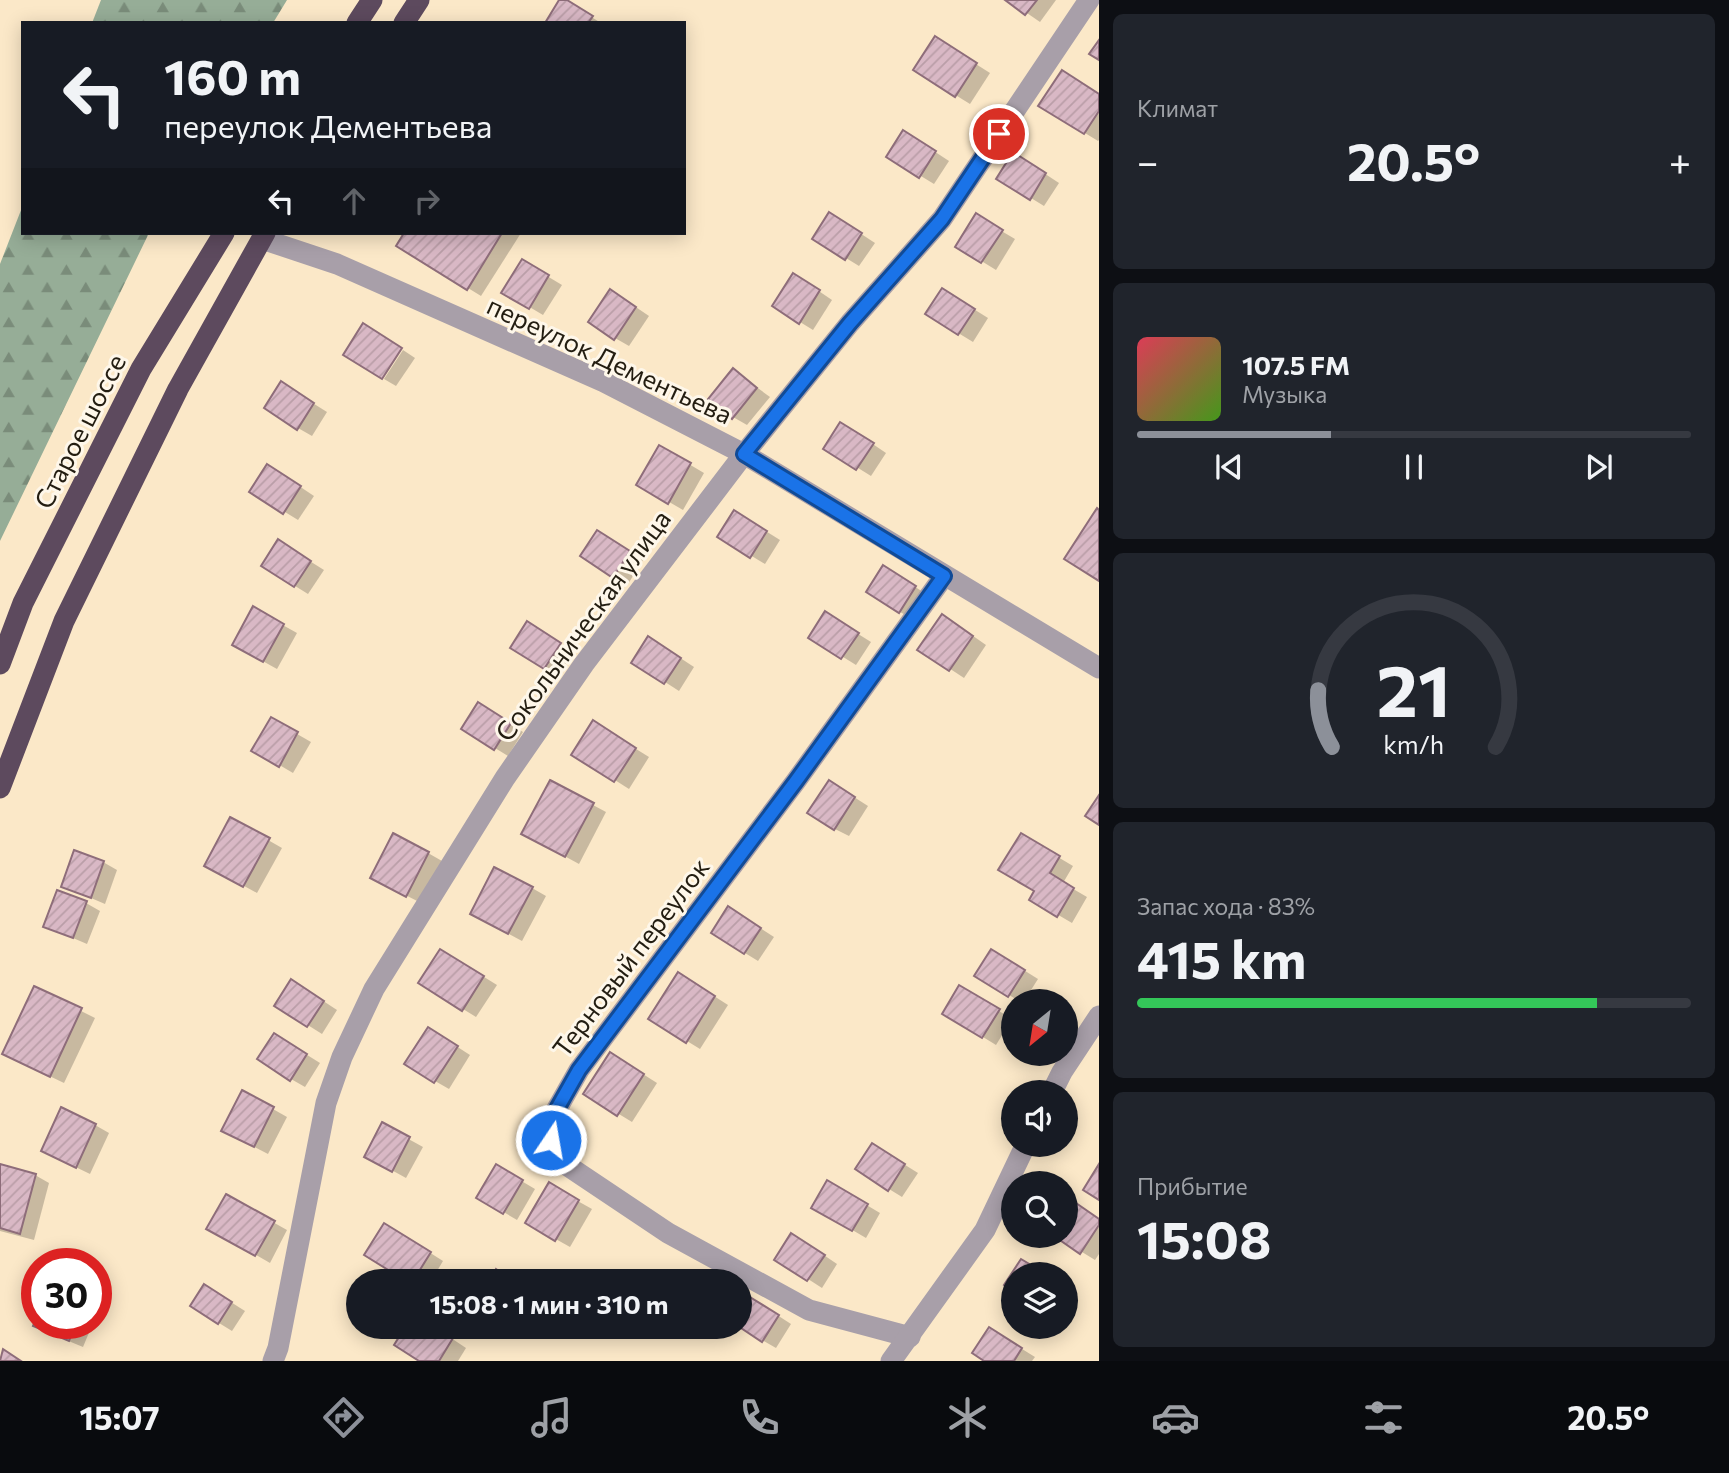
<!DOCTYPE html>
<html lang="ru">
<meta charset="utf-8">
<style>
body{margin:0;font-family:Commissioner,sans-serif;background:#20242c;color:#f1f3f6;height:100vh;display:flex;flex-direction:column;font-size:26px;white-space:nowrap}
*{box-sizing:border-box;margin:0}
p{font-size:23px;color:#9ea1a6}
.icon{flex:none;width:38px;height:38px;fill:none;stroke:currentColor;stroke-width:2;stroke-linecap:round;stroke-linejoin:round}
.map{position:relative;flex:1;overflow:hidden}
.details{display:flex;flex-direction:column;gap:14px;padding:14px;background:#0d0f14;width:630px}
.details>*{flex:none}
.top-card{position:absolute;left:21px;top:21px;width:665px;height:214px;border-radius:0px;box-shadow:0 4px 18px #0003;background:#171b24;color:#f1f3f6;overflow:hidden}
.needle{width:46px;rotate:210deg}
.tools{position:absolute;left:1001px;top:989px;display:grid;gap:14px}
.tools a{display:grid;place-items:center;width:77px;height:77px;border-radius:50%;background:#171b24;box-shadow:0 4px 18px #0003;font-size:35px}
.speed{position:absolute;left:21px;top:1248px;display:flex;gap:14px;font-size:35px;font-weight:700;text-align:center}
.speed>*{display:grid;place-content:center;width:91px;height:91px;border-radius:50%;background:#171b24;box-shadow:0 4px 18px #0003;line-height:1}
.speed .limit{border:10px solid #d22;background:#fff;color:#111}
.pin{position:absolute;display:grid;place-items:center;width:60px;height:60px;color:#fff;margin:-30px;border:4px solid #fff;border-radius:50%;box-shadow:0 2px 7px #0007}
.me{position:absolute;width:77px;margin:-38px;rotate:12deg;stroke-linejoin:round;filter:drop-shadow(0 0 5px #0008)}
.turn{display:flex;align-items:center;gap:24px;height:147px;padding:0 28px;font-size:32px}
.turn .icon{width:91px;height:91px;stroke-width:2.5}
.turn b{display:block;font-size:49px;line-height:60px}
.lanes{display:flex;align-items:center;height:66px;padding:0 28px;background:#0003;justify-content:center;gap:35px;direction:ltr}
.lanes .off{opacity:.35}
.big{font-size:52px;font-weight:700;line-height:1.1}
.details .tile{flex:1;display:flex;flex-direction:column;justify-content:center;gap:10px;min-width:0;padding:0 24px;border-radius:10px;background:#20242c}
.details .dial{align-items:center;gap:0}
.dial svg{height:182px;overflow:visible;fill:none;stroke:#363941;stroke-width:7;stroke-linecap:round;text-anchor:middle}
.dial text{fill:#f1f3f6;stroke:none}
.song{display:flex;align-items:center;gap:21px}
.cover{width:84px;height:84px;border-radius:10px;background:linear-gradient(135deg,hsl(350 70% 55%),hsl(100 70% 35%))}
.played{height:7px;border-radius:4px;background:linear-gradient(90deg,#8c9099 35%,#363941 35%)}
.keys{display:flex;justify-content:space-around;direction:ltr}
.heat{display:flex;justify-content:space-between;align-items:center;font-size:38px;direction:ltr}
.charge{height:10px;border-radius:5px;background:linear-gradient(90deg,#34c759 83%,#363941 0)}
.trip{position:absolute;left:346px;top:1269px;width:406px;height:70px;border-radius:35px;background:#171b24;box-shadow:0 4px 18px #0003;font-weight:700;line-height:70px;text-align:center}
.menu{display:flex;height:112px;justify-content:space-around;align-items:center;background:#090b0e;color:#9ea1a6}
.menu .icon{width:49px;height:49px}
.menu .selected{color:#8c9099}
.menu b{font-size:32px;color:#f1f3f6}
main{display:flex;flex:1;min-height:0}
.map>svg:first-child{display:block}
</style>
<main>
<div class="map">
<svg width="1099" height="1361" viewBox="0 0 1099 1361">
<defs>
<pattern id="forest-firs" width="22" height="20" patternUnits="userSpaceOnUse" patternTransform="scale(1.75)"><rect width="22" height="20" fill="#96ad97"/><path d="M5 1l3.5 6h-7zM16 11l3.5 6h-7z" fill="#7a8c7a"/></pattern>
<pattern id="building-hatch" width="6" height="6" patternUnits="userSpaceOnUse" patternTransform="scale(1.75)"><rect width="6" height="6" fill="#d9b8c5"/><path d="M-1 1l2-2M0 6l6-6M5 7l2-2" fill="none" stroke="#ba9ea8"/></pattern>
</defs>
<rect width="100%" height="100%" fill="#fbe8c8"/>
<g fill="url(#forest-firs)">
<polygon points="101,0 287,0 273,23 92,23"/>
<polygon points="23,205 23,233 149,233 0,541 0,264"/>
</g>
<g fill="#0003">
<polygon points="561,0 564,0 601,23 547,23"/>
<polygon points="1008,0 1056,0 1040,22"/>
<polygon points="949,47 990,73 970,104 915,70"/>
<polygon points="1099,95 1099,140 1098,141 1085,133"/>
<polygon points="917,140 949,161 934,184 888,156"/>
<polygon points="1027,162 1059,183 1044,206 1031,198"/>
<polygon points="976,216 1015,239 996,270 957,246"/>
<polygon points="843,222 875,243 859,266 846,258"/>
<polygon points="406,233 521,233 481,296 398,245"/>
<polygon points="522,261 562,285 543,315 504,292"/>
<polygon points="807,283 832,300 813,330 800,322"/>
<polygon points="956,298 988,318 973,342 927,314"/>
<polygon points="624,299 649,316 629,346 615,338"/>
<polygon points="403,350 415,358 396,386 384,379"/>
<polygon points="733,370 770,397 747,425 733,417"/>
<polygon points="295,392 327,412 312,436 298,428"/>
<polygon points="855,432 886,453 871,476 826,448"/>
<polygon points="660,447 704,473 683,510 638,484"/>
<polygon points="281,474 314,496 298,520 251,491"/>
<polygon points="748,520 780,540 765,564 719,536"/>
<polygon points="611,540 643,560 628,584 614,576"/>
<polygon points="292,550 324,570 308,594 263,566"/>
<polygon points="897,575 929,596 913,619 900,612"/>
<polygon points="254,609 297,633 277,669 234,645"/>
<polygon points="839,622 871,642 856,665 811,637"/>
<polygon points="956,624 986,645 964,678 920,649"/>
<polygon points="542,632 573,652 558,676 545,668"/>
<polygon points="662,646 694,667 679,691 634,662"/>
<polygon points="492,712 523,732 508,756 495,748"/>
<polygon points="271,719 311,742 293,773 254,750"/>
<polygon points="607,731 649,757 629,789 574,754"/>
<polygon points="843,790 868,806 849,836 835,829"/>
<polygon points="593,805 606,812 579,864 537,841"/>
<polygon points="231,819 282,848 257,893 206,865"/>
<polygon points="1021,835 1073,866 1063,883 1087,897 1072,923 1031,899 1036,890"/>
<polygon points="75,852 103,862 117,870 105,904 63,886"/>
<polygon points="428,853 442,861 421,903 386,885"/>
<polygon points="532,888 546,896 522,941 486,922"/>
<polygon points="86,903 100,911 87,944 45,926"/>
<polygon points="742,916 774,937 758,961 745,953"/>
<polygon points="455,959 497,985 476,1017 463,1009"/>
<polygon points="1006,959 1038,979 1024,1001 1019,1001 977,975"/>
<polygon points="692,982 728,1005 700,1049 687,1041"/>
<polygon points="960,987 1012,1019 996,1045 944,1013"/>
<polygon points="35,988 95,1018 64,1083 18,1061"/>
<polygon points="305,989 337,1010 322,1034 276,1005"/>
<polygon points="442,1037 470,1055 449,1089 435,1081"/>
<polygon points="288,1043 320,1063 305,1087 291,1079"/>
<polygon points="624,1062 657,1083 632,1122 586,1094"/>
<polygon points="243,1092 287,1117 268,1154 237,1138"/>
<polygon points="95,1125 109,1133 90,1174 57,1158"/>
<polygon points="383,1125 423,1147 406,1178 366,1156"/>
<polygon points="886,1153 918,1173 902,1197 889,1189"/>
<polygon points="0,1166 35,1175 49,1183 34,1240 0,1231"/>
<polygon points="496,1166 535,1189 517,1220 478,1197"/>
<polygon points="828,1182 880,1213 866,1238 813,1207"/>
<polygon points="549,1185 592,1209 570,1247 527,1223"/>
<polygon points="226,1196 287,1230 270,1263 209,1228"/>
<polygon points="1076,1206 1099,1220 1099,1254 1095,1260 1056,1236 1066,1236 1066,1222"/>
<polygon points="399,1233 443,1261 431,1281 409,1281"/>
<polygon points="806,1243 837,1264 822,1288 777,1259"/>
<polygon points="218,1294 245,1311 232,1331 219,1323"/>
<polygon points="760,1304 791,1324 776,1348 762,1340"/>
<polygon points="37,1323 93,1323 83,1347 49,1333 35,1325"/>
<polygon points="433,1326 466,1348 458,1361 422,1361"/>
<polygon points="1003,1337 1035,1357 1032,1361 987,1361"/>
</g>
<g fill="url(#building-hatch)" stroke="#8e6d7a" stroke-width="2">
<polygon points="559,0 567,0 593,16 588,23 545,23"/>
<polygon points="1005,0 1037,0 1025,15"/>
<polygon points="935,36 977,63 955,97 913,70"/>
<polygon points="1099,40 1099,60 1089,54"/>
<polygon points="1062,70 1099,94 1099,111 1084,134 1038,106"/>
<polygon points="903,130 936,151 919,178 886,157"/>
<polygon points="1013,152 1046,173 1030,200 996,179"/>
<polygon points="829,212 862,233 845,260 812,239"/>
<polygon points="976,213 1003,230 981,263 955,247"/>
<polygon points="404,233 502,233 467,290 396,246"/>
<polygon points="522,259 549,275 529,309 501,293"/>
<polygon points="793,273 820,290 799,324 772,306"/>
<polygon points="942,288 975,309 958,335 925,314"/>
<polygon points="610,289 636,307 614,340 588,322"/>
<polygon points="363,323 402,348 382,379 343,355"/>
<polygon points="733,368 757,388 732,419 708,399"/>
<polygon points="281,381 314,403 297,430 264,408"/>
<polygon points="840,422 874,443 856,470 823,449"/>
<polygon points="659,445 691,463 668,504 636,485"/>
<polygon points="267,464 301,486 283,514 249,492"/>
<polygon points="1097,508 1099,510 1099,581 1064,559"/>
<polygon points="734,510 767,531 750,558 717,537"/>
<polygon points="597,530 630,551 613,578 580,556"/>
<polygon points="278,539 311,561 294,587 261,566"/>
<polygon points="883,565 916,586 899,613 866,592"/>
<polygon points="253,606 284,624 263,662 232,645"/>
<polygon points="825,611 859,633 841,659 808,638"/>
<polygon points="942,614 973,636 949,671 917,650"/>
<polygon points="527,621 561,643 544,669 510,648"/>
<polygon points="648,636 681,658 664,684 631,663"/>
<polygon points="478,702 511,723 494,750 461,729"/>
<polygon points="271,717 298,732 279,767 251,751"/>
<polygon points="593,720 636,748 614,782 571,755"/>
<polygon points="550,780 594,803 565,857 521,834"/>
<polygon points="829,780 855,797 834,830 807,813"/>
<polygon points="1099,795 1099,825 1085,816"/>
<polygon points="230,817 270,838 243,887 204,866"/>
<polygon points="393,833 429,852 406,897 370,878"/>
<polygon points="1021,833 1060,856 1050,873 1074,888 1057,917 1029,900 1034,891 998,870"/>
<polygon points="74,850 104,861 91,898 61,887"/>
<polygon points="494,867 533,887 508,934 470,914"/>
<polygon points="57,890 87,901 73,938 43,927"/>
<polygon points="728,906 761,928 744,954 711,933"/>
<polygon points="440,949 484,976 462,1011 418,983"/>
<polygon points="991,949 1025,970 1008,997 974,976"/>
<polygon points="678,972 715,996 686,1043 648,1019"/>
<polygon points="291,979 324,1001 307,1027 274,1006"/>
<polygon points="959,985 1000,1009 982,1038 942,1014"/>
<polygon points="34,986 82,1008 50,1077 2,1054"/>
<polygon points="428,1027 458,1046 434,1083 404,1064"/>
<polygon points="274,1033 307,1054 290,1081 257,1059"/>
<polygon points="610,1052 644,1074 617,1116 583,1094"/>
<polygon points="242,1090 274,1107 254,1147 221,1131"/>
<polygon points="61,1107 96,1124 76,1168 41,1151"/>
<polygon points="382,1122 410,1137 392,1172 364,1157"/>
<polygon points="872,1143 905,1164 888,1191 855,1169"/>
<polygon points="0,1164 36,1174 20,1234 0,1228"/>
<polygon points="496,1164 523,1180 503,1214 476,1198"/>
<polygon points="1099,1164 1099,1200 1083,1190"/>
<polygon points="827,1180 868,1204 852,1231 811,1208"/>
<polygon points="549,1182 579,1200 555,1241 525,1223"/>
<polygon points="226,1194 275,1221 255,1256 206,1229"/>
<polygon points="1076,1203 1099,1219 1099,1225 1080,1254 1054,1236 1066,1236 1066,1218"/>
<polygon points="384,1223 431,1252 413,1281 406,1281 364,1255"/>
<polygon points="791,1233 825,1255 807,1281 774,1260"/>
<polygon points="1021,1259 1046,1274 1013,1274 1013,1291 1004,1285"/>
<polygon points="496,1269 514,1281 489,1281"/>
<polygon points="204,1284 232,1302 218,1324 190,1306"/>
<polygon points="745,1294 779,1315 762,1342 738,1326 740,1326 740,1302"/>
<polygon points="37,1316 37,1323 76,1323 69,1341 33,1326"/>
<polygon points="406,1326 435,1326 453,1338 439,1361 419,1361 394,1345"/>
<polygon points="989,1327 1022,1348 1014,1361 984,1361 972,1353"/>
<polygon points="3,1349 21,1361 0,1361"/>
</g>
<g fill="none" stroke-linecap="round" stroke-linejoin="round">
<g stroke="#a89fa9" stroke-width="21">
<polyline points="262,239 337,264 604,382 744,454 1099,668"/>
<polyline points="1052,1092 1062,1072 1099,1016"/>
<polyline points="910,1337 809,1310 668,1233 553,1156 549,1123 579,1070 796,781 944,576"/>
<polyline points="273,1361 278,1348 326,1103 342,1057 374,989 505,778 584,664 744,454 850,323 942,219 1089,0"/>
<polyline points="891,1361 985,1230 1026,1144"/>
</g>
<g stroke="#5d4a5e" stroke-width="21">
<polyline points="357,23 372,0"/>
<polyline points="404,23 419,0"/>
<polyline points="0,664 23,603 141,369 224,233"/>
<polyline points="0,788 64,621 178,389 265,233"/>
</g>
</g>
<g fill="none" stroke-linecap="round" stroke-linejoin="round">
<defs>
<polyline id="route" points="551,1140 549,1123 579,1070 796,781 944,576 744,454 850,323 942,219 999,134"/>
</defs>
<use href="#route" stroke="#114b97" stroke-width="18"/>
<use href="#route" stroke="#1a73e8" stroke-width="12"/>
</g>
<g text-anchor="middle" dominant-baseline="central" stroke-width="6" stroke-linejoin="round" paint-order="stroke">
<g font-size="26" fill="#231d11" stroke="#fef7ea">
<text transform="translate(610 359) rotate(25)">переулок Дементьева</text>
<text transform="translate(79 431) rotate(-63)">Старое шоссе</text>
<text transform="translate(582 625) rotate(-54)">Сокольническая улица</text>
<text transform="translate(630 957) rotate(-53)">Терновый переулок</text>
</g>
</g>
</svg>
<div class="tools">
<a><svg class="needle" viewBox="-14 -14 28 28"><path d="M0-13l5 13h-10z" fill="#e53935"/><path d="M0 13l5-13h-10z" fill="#9ea1a6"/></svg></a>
<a><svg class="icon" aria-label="sound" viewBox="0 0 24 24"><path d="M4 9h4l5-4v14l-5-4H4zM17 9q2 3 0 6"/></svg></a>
<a><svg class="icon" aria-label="search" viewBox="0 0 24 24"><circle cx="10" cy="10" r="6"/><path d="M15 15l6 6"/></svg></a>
<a><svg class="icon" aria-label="layers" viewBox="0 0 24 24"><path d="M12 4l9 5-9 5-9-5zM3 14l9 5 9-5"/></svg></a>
</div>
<div class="speed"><div class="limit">30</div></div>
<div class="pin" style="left:999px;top:134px;background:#d93025"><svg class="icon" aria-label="arrive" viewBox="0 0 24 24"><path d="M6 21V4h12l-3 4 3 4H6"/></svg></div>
<svg class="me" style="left:551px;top:1140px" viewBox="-20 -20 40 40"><circle r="17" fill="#1a73e8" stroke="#fff" stroke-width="3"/><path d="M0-11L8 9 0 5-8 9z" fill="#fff"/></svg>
<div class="trip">15:08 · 1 мин · 310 m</div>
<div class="top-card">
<div class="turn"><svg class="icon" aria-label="left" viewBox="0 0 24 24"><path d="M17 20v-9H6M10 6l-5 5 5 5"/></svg><div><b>160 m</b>переулок Дементьева</div></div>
<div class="lanes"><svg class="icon" aria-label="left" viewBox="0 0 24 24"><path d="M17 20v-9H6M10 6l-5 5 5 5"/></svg><svg class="icon off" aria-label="ahead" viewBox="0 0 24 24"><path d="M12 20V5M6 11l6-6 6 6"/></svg><svg class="icon off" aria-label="right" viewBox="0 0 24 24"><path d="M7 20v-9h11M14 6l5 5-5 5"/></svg></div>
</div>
</div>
<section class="details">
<div class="tile"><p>Климат</p>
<div class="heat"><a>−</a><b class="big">20.5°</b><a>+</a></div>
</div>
<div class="tile">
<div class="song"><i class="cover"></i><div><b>107.5 FM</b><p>Музыка</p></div></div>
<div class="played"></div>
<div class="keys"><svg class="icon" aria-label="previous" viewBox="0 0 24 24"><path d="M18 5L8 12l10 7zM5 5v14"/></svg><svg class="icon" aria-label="pause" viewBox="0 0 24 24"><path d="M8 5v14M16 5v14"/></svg><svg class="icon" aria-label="next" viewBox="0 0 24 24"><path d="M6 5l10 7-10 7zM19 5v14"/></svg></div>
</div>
<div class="tile dial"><svg viewBox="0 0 100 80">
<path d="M14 69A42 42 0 1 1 86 69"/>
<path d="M14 69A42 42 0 0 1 8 44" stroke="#8c9099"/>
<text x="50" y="56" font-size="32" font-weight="700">21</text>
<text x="50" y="72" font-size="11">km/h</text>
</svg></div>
<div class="tile"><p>Запас хода · 83%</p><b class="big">415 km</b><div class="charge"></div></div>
<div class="tile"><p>Прибытие</p><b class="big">15:08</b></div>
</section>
</main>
<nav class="menu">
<b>15:07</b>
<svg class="icon selected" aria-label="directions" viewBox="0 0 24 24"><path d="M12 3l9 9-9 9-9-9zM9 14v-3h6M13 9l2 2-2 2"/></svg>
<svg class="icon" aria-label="music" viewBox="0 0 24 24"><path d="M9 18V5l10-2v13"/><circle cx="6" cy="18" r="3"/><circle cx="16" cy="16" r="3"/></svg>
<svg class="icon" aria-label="phone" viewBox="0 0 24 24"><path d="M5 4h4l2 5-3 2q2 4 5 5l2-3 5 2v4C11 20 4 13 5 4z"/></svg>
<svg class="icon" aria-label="climate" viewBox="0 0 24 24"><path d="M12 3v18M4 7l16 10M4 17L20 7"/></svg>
<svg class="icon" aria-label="car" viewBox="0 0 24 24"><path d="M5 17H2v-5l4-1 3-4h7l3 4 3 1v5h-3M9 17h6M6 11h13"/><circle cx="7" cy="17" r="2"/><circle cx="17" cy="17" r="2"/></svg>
<svg class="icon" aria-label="filters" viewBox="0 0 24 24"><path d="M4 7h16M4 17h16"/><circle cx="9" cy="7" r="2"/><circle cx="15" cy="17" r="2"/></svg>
<b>20.5°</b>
</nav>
